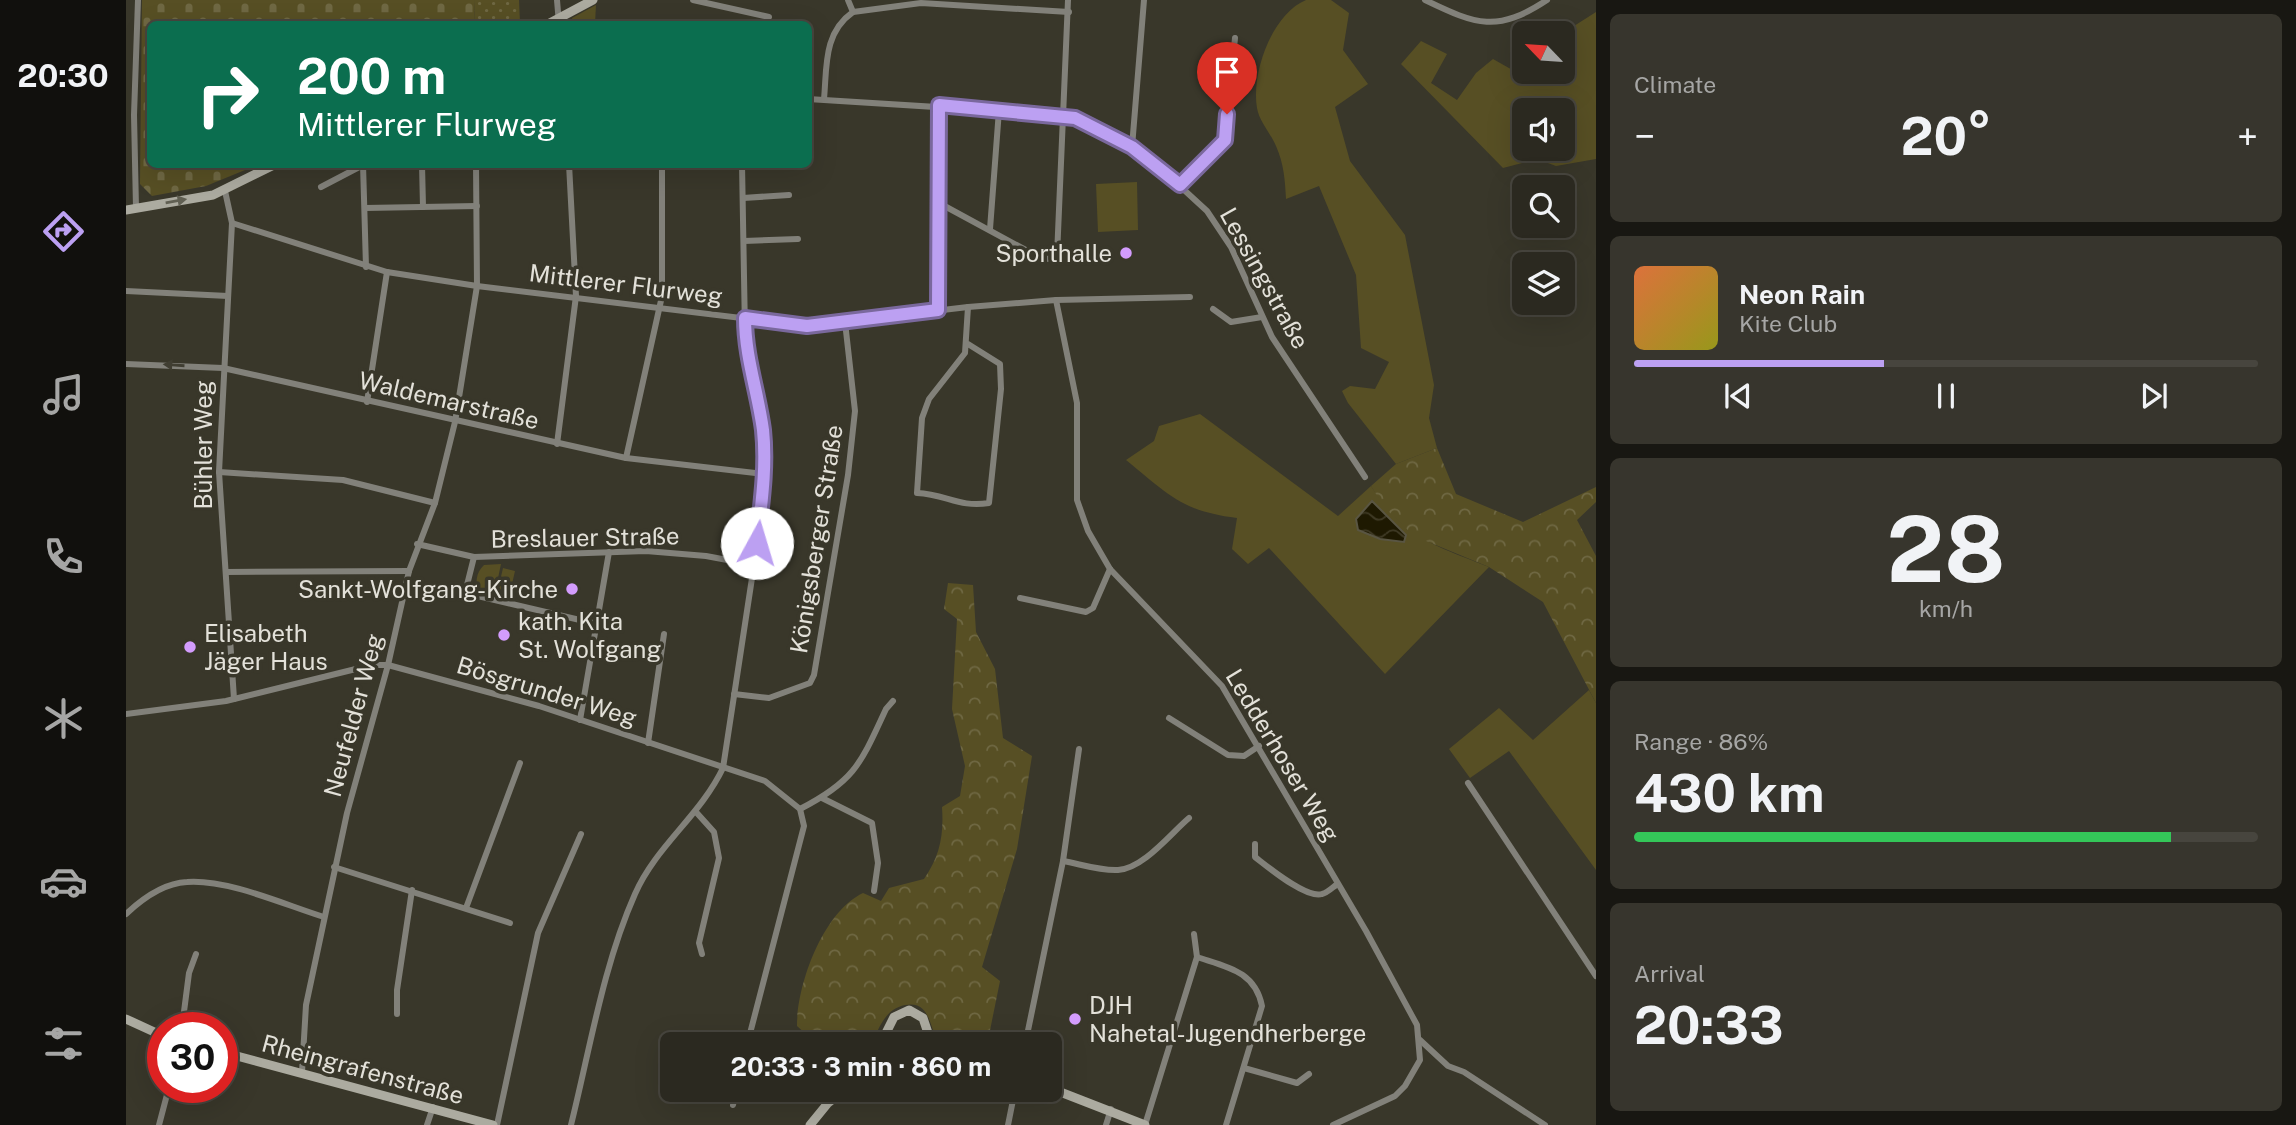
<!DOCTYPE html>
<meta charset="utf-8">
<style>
body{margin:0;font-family:"Public Sans",sans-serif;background:#37352d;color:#f1f3f6;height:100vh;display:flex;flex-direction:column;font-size:26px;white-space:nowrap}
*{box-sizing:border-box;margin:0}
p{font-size:23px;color:#a6a6a5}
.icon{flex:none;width:38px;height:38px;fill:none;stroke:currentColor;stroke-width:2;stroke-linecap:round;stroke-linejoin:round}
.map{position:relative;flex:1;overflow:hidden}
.drawer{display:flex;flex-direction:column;gap:14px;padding:14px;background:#181712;width:700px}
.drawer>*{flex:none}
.top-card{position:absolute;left:21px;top:21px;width:665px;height:147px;border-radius:10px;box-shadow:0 7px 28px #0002,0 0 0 2px #47453e;background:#0b6e4f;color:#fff;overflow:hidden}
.needle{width:46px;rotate:295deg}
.controls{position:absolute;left:1386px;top:21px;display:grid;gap:14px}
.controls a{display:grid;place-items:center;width:63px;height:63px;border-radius:10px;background:#2b2920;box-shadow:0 7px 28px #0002,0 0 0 2px #47453e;font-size:35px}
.speed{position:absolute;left:21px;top:1012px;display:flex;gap:14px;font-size:35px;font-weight:700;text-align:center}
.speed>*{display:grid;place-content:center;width:91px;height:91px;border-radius:50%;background:#2b2920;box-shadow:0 7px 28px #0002,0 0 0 2px #47453e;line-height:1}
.speed .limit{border:10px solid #d22;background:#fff;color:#111}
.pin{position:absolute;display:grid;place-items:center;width:60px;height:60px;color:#fff;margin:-72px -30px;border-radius:50% 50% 50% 0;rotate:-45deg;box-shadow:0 0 7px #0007}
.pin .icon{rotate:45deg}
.me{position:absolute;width:77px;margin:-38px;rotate:6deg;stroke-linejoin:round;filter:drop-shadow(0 0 5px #0008)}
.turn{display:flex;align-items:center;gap:24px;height:147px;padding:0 35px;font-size:32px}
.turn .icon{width:91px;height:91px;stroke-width:2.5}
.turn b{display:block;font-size:49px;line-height:60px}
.big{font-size:52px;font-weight:700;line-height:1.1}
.drawer .widget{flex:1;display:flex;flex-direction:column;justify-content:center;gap:10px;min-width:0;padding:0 24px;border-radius:10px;background:#37352d}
.drawer .dial{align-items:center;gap:0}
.dial b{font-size:91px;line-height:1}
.song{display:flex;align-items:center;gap:21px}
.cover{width:84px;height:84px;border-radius:10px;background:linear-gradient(135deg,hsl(20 70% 55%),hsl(60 70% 35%))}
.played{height:7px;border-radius:4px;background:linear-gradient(90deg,#bca0f2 40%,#47453e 40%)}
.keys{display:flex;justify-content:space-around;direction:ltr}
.heat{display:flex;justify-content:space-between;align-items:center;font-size:38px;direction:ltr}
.charge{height:10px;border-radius:5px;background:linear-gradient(90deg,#34c759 86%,#47453e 0)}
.trip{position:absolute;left:534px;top:1032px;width:402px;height:70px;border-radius:10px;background:#2b2920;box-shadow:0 7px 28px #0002,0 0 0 2px #47453e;font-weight:700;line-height:70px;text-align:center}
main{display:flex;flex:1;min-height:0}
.tabs{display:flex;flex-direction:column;width:126px;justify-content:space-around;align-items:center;background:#11100d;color:#a6a6a5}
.tabs .icon{width:49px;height:49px}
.tabs .active{color:#bca0f2}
.tabs b{font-size:32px;color:#f1f3f6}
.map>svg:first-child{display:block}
</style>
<main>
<nav class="tabs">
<b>20:30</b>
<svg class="icon active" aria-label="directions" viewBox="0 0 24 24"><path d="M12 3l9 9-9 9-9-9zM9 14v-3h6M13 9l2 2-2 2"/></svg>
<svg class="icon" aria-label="music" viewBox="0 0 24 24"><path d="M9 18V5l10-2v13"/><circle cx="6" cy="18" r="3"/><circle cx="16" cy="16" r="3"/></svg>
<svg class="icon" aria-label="phone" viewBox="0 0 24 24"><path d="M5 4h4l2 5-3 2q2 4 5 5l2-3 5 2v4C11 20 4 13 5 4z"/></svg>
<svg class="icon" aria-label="climate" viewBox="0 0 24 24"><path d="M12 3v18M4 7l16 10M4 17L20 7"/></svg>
<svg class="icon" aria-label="car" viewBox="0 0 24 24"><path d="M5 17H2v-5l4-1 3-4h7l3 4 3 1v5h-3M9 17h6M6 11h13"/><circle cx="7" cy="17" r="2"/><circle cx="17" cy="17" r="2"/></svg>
<svg class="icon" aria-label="filters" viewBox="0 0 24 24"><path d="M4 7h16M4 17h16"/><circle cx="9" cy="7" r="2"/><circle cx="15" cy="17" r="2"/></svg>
</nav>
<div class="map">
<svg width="1470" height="1125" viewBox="0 0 1470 1125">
<defs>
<pattern id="forest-crowns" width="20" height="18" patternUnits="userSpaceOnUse" patternTransform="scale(1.75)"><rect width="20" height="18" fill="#574f24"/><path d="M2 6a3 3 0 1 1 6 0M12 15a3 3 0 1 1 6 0" fill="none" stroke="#6f6843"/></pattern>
<pattern id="cemetery-stones" width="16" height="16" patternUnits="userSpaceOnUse" patternTransform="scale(1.75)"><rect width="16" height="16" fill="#574f24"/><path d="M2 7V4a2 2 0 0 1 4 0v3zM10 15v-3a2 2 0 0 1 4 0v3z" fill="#6f6843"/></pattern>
<pattern id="garden-dots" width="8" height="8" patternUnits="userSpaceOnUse" patternTransform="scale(1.75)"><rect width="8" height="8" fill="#574f24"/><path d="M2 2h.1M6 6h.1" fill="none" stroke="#6f6843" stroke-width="1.8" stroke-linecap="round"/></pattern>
<pattern id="water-waves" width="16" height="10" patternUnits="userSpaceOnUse" patternTransform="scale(1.75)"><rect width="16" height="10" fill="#1e1901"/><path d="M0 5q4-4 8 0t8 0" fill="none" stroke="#3f3a25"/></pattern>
</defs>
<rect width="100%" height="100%" fill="#39372a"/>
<g fill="#574f24" fill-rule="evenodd">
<path d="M1180 0H1205L1223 13 1217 50 1242 84 1209 107 1224 161 1279 235 1308 385 1303 418 1311 448 1270 464 1222 403 1216 391 1224 386 1249 389 1263 362 1235 348 1230 275 1193 186 1160 199C1159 180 1158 164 1150 146 1145 134 1133 121 1131 108 1125 73 1146 14 1180 0Z"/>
<polygon points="470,5 469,24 440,24 447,23 446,18"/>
<path d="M1470 12V159L1430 166 1411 159 1377 168 1275 64 1295 41 1321 54 1305 83 1331 100 1350 73 1367 59 1390 72 1398 66V72H1437V33ZM1437 110V149H1398V110Z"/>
<polygon points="1011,182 1012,230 972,232 970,184"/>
<path d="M1074 414 1212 516 1245 486C1279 539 1308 545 1363 567L1259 674 1143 548 1122 564 1106 549 1111 518C1055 511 1042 494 1000 460L1028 441 1033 426Z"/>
<path d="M375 564 368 597 354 593C348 585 350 572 358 565Z"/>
<polygon points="377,568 389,571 383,597 371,594"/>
<polygon points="1463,690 1470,703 1470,870 1383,751 1344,778 1323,749 1373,708 1407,740"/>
</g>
<g fill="url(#forest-crowns)">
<polygon points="1311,448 1330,494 1397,522 1470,487 1470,502 1451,520 1470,556 1470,703 1417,602 1363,567 1288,536 1258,507 1245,486 1270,464"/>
<path d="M822 583 847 585 850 632 869 669 877 738 906 756 891 849 856 967 874 981 861 1045C848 1045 828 1049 817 1044 802 1039 809 999 779 1005 759 1009 753 1028 745 1045H692L671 1026C671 984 697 912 737 893L755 901 763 888 798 879C814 856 818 835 816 807L834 796 839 766 826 709 831 619 818 609Z"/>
</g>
<polygon fill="url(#cemetery-stones)" points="16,0 348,0 349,24 24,24 24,164 131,165 80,186 26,196 14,184"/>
<polygon fill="url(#garden-dots)" points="348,0 393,0 394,24 349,24"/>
<polygon fill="url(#water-waves)" stroke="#595542" stroke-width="2" points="1246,501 1280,535 1278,542 1254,539 1232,530 1230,519"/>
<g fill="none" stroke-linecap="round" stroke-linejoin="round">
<g stroke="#82817a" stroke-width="6">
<polyline points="431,0 433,24"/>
<polyline points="567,0 643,17"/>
<path d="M1299 0C1351 25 1371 33 1421 0"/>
<polyline points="727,12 795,3 943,12"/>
<polyline points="682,99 938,115 977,130 1006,147 1032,166 1081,211 1105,247 1146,337 1239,477"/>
<path d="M698 99C701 67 697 33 727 12L722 0"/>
<polyline points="1006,147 1018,0"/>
<polyline points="237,164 240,267"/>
<polyline points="296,164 297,207"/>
<polyline points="1054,185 1099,140 1109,38"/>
<polyline points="195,187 239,164"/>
<polyline points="99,191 106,223 93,472 108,699"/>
<polyline points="617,198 663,195"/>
<polyline points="813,203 909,255 921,259 931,256 942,0"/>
<polyline points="10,208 8,115 12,0"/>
<polyline points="239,208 351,206"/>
<polyline points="106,223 261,272 351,286 681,326 842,307 930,300 1064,297"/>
<polyline points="864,229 873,110"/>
<polyline points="618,241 672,239"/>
<polyline points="0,291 102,296"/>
<polyline points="930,300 951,403 951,500 962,531 984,569 1096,686 1240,931 1291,1025 1294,1060 1279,1086 1269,1096 1207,1125"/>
<polyline points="1087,309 1105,322 1136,317"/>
<polyline points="812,310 813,105"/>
<path d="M842 344 874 364 875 389 863 503C833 508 820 494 791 493L796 418 803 399 839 353 842 307"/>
<polyline points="0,364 97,368 500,458 638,474"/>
<polyline points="241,402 261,272"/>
<polyline points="431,444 450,296 443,164"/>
<polyline points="500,458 536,296 536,164"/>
<polyline points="93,472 217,480 309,503"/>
<polyline points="291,544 348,557 520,551 580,556 628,565"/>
<polyline points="348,557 339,593 471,624"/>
<polyline points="100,572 283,571"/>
<polyline points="894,598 960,612 967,608 984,569"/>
<polyline points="608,694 643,698 684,683 688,675 722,475 729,411 719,322"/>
<polyline points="0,714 100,701 246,665 262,665 413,706 639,781 674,809 678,826 621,1045"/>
<polyline points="1043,718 1102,755 1118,756 1133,746"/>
<polyline points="454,720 483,552"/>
<polyline points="522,743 538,634"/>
<polyline points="1342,783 1470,976"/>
<polyline points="696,798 746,823 752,863 748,891"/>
<path d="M674 809C729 781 735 763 760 709L767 701"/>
<polyline points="570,812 588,832 593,858 573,943 576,954"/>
<path d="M1129 844V857C1142 867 1180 899 1196 894 1201 893 1206 888 1210 885"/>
<path d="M937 861C954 864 974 871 992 870 1018 868 1044 834 1063 818"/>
<polyline points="208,867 384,923"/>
<polyline points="340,908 394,763"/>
<path d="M0 914C17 898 38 883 61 882 102 879 159 905 198 917"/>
<path d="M1071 957C1101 967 1129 971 1136 1006L1100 1125"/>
<polyline points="271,1014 271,990 286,890"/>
<polyline points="56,1027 63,973 70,954"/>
<polyline points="1294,1040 1322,1066 1338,1072 1419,1125"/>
<polyline points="899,1045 937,861 953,749"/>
<polyline points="1118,1068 1171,1083 1183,1074"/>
<polyline points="176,1072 180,1005 221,813 262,665 283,571 309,503 329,422 351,286 350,164"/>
<polyline points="607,1105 610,1090"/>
<polyline points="33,1125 43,1087"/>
<polyline points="301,1125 307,1107"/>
<polyline points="371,1125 412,933 455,834"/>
<path d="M445 1125C464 1049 477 966 509 894 530 846 574 816 597 768L628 565 638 474 637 431 619 332 616 164"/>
<polyline points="882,1125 889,1090"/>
<polyline points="980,1125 985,1109"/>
<polyline points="1019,1125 1071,957 1068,934"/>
</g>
<g stroke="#acaba0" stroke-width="9">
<polyline points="422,24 467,0"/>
<polyline points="0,210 87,195 150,164"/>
<polyline points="0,1019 37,1036"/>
<polyline points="754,1045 768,1017 783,1010 797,1018 806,1045"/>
<polyline points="96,1052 367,1125"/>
<polyline points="924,1088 1019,1125"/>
<polyline points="684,1125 702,1103 718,1090"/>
</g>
</g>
<defs><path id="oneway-solid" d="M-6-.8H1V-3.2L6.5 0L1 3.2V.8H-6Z" transform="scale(1.75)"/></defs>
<use fill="#616053" href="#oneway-solid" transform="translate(50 201) rotate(-10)"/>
<use fill="#403e32" href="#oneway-solid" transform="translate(48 365) rotate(-176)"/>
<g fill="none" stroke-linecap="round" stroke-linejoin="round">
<defs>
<path id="route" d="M631 543C635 506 641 468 637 430 632 392 619 357 619 318L681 326 812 310 813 105 949 118 1006 147 1054 185 1099 140 1101 114"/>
</defs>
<use href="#route" stroke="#7a689d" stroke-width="18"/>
<use href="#route" stroke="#bca0f2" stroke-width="12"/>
</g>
<g fill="#d39cfd" stroke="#39372a" stroke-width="2.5">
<circle cx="1000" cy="253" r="7"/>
<circle cx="446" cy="589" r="7"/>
<circle cx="378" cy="635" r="7"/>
<circle cx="64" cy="647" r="7"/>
<circle cx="949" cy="1019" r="7"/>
</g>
<g text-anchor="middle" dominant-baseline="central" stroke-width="7" stroke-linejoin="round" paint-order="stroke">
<g font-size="24" fill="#e3e1d9" stroke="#39372a" text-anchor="start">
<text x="986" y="253" text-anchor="end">Sporthalle</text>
<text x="432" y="589" text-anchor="end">Sankt-Wolfgang-Kirche</text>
<text x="392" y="621">kath. Kita<tspan x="392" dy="28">St. Wolfgang</tspan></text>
<text x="78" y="633">Elisabeth<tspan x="78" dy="28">Jäger Haus</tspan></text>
<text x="963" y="1005">DJH<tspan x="963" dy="28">Nahetal-Jugendherberge</tspan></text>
</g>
<g font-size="24" fill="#e3e1d9" stroke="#39372a">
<text transform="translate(1139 278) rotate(61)">Lessingstraße</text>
<text transform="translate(500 284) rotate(7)">Mittlerer Flurweg</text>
<text transform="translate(323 400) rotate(13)">Waldemarstraße</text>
<text transform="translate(77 445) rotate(-90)">Bühler Weg</text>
<text transform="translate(459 537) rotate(-1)">Breslauer Straße</text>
<text transform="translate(690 539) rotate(-81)">Königsberger Straße</text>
<text transform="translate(421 691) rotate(17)">Bösgrunder Weg</text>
<text transform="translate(227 715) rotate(-75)">Neufelder Weg</text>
<text transform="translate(1157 755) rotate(59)">Ledderhoser Weg</text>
<text transform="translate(237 1069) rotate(15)">Rheingrafenstraße</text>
</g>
</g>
</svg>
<div class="controls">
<a><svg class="needle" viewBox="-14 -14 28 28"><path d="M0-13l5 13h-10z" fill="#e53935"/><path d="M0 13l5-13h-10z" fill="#a6a6a5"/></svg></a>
<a><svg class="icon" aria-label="sound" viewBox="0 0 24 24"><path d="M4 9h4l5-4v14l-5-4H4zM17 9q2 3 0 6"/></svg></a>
<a><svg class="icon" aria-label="search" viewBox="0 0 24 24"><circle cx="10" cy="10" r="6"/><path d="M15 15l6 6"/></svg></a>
<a><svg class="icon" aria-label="layers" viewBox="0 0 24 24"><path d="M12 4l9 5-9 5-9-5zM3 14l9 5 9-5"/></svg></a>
</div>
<div class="speed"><div class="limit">30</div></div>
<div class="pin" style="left:1101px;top:114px;background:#d93025"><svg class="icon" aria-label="arrive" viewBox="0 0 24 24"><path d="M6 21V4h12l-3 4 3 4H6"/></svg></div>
<svg class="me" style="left:631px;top:543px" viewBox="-20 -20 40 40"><circle r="19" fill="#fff"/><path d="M0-13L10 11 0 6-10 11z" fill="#bca0f2"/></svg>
<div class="trip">20:33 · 3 min · 860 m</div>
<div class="top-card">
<div class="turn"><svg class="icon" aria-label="right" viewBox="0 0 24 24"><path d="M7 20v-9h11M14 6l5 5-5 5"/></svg><div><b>200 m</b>Mittlerer Flurweg</div></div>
</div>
</div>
<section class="drawer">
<div class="widget"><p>Climate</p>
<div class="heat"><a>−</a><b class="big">20°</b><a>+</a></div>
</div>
<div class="widget">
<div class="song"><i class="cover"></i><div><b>Neon Rain</b><p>Kite Club</p></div></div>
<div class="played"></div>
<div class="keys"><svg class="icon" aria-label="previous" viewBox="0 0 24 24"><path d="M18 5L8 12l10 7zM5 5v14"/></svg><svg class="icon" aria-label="pause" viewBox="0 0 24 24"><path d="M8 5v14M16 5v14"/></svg><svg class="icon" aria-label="next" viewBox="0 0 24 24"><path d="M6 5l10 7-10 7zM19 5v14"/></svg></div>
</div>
<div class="widget dial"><b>28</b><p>km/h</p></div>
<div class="widget"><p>Range · 86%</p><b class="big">430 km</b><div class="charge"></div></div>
<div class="widget"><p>Arrival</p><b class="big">20:33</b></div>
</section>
</main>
